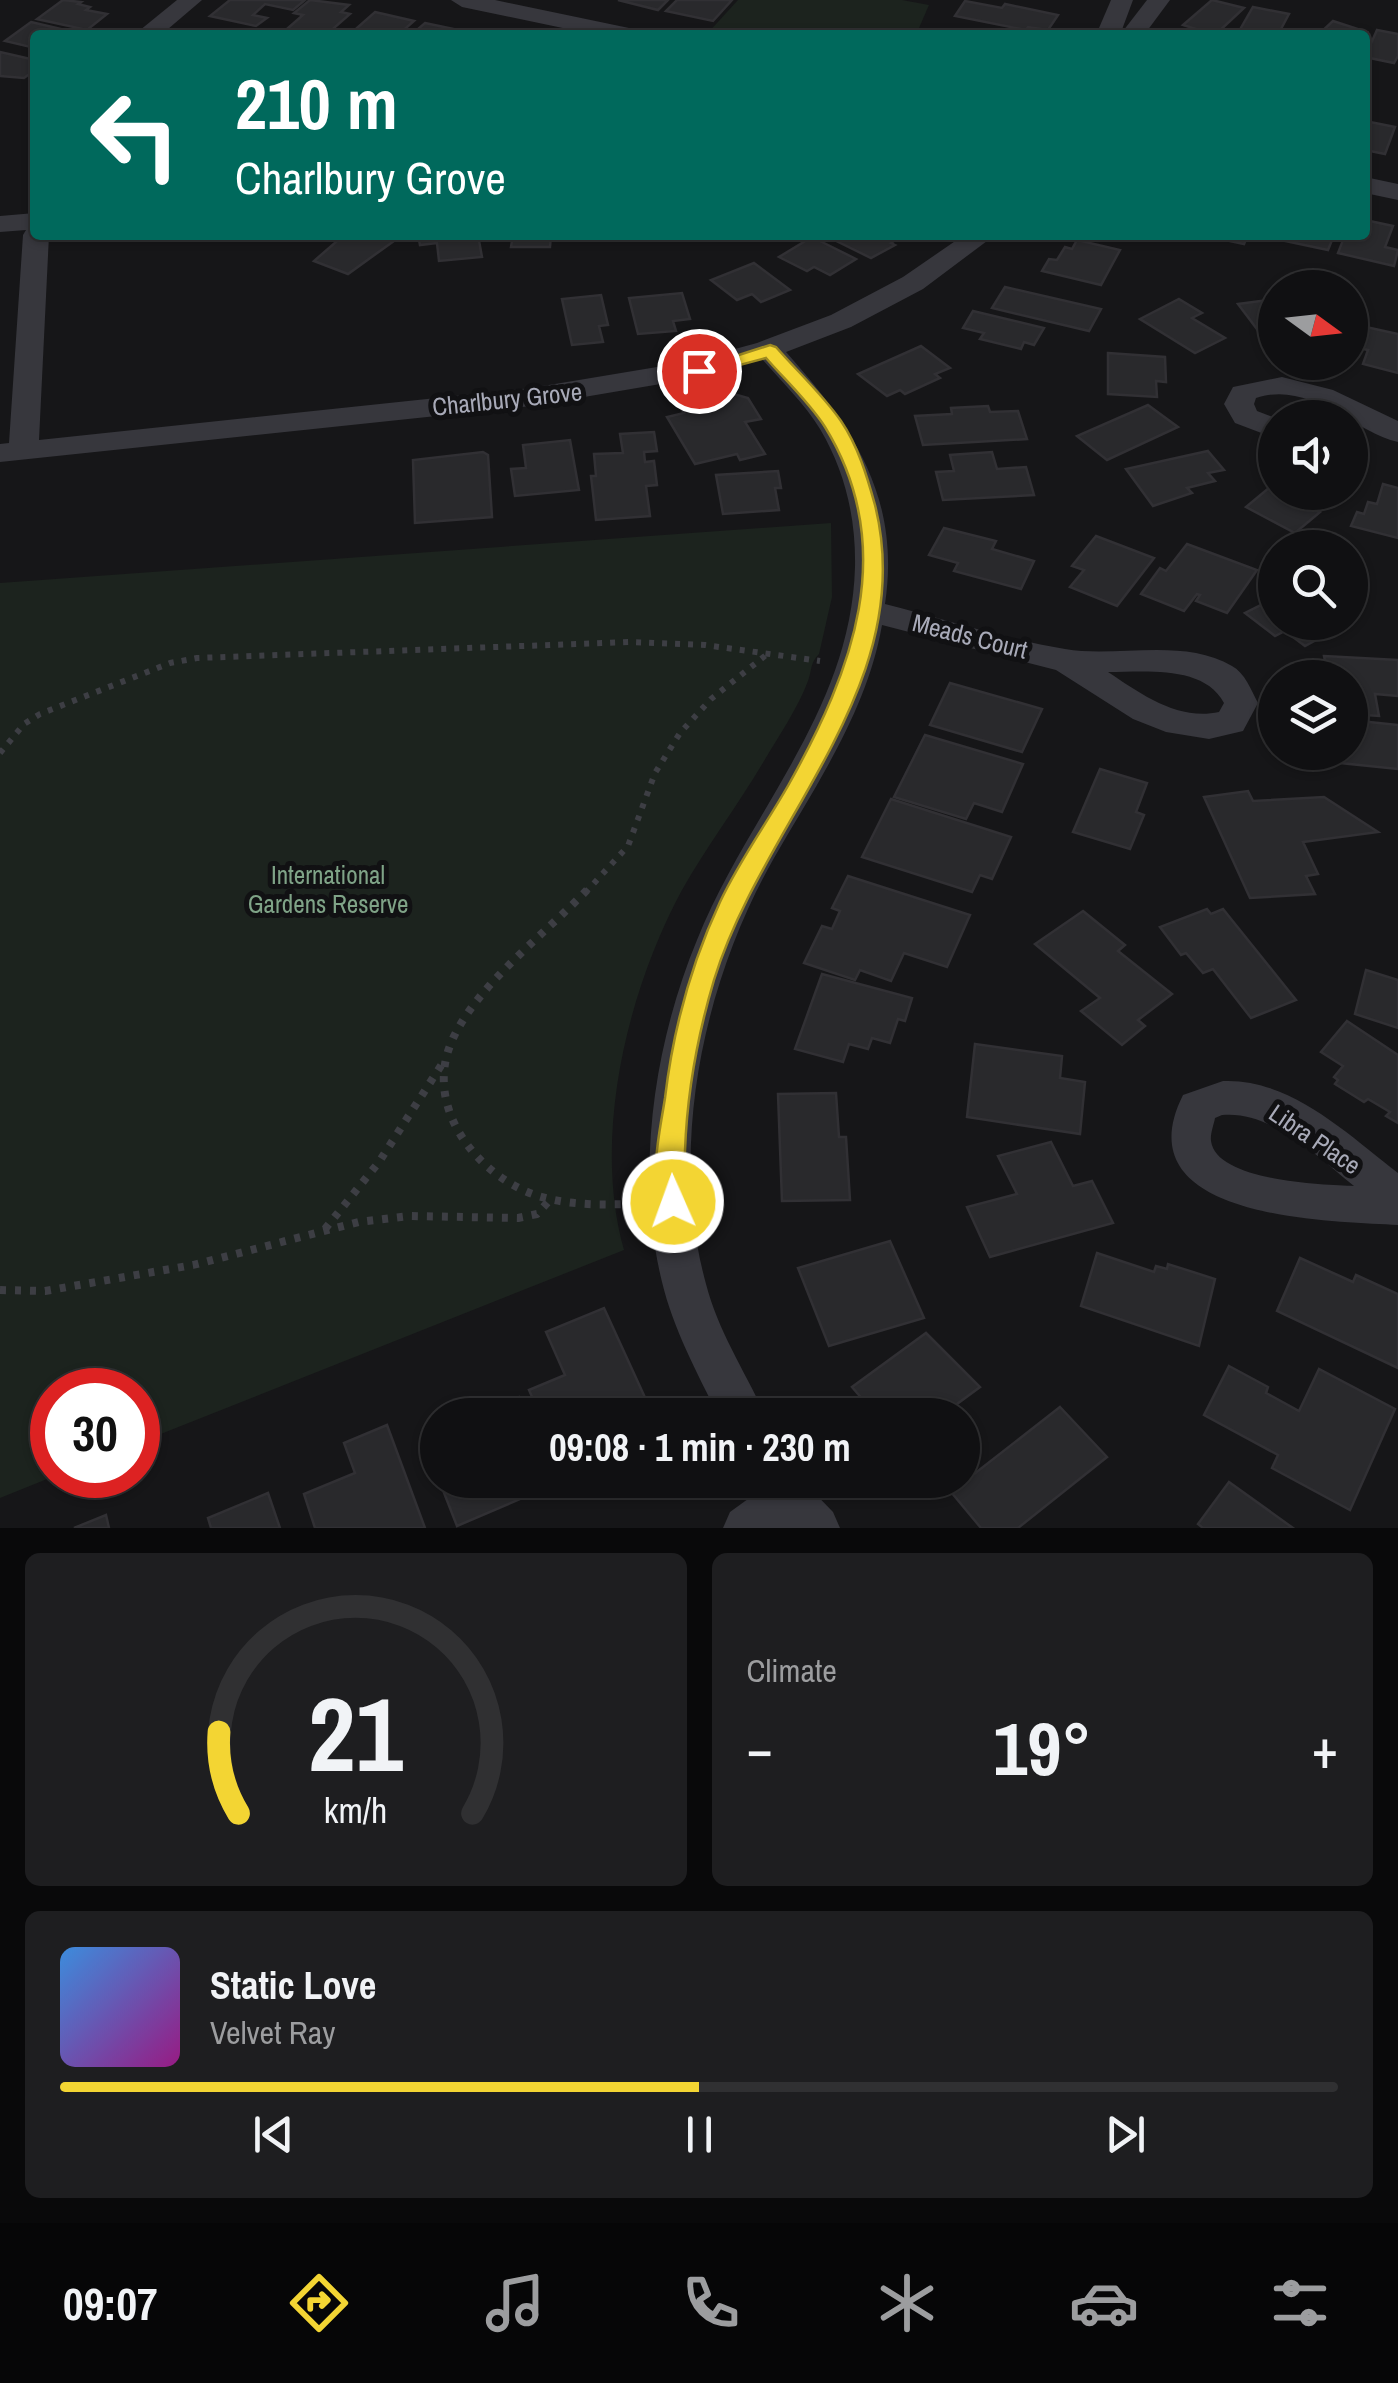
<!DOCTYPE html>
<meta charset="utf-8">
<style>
body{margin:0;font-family:"Archivo Narrow",sans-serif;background:#1e1e20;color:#f1f3f6;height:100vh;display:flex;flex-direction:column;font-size:38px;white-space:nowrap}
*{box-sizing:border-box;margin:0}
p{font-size:32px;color:#9c9d9f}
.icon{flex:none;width:55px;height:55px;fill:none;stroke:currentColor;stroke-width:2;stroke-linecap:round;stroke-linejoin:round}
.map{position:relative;height:1528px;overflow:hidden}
.sheet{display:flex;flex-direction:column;gap:25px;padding:25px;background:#09090a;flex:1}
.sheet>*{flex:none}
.hud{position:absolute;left:30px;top:30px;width:1340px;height:210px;border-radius:10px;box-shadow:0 2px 8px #0004,0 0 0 2px #303032;background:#00695c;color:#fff;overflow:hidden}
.needle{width:65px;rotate:105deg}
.controls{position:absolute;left:1258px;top:270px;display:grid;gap:20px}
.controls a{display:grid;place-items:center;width:110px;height:110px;border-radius:50%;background:#101012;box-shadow:0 2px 8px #0004,0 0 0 2px #303032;font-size:50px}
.speed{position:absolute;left:30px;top:1368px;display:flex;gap:20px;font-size:50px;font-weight:700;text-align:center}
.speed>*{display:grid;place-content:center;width:130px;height:130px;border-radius:50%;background:#101012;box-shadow:0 2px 8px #0004,0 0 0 2px #303032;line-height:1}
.speed .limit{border:15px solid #d22;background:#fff;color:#111}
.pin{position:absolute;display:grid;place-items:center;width:85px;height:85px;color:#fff;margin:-42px;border:5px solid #fff;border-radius:50%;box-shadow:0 2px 10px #0007}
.me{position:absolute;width:110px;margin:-55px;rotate:358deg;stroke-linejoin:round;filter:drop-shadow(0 0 8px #0008)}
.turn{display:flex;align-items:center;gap:35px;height:210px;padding:0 40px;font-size:45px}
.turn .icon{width:130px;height:130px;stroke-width:2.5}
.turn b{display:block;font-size:70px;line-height:85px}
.big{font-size:75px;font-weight:700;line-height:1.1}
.sheet .tile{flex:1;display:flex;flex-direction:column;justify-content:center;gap:15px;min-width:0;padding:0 35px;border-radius:15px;background:#1e1e20}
.sheet .dial{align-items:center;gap:0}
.dial svg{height:260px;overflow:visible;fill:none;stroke:#303032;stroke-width:7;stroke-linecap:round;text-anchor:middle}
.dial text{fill:#f1f3f6;stroke:none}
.song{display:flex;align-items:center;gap:30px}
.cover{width:120px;height:120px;border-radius:15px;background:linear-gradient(135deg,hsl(210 70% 55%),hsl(310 70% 35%))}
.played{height:10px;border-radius:5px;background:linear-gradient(90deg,#f3d533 50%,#303032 50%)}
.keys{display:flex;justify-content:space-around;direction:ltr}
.heat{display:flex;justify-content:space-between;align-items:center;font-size:55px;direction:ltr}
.sheet .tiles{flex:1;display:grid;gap:25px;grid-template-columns:1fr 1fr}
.tile:last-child{grid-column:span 2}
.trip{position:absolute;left:420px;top:1398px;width:560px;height:100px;border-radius:50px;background:#101012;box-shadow:0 2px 8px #0004,0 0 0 2px #303032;font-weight:700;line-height:100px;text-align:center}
.tabs{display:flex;height:160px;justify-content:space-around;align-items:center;background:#060607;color:#9c9d9f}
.tabs .icon{width:70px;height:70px}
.tabs .current{color:#f3d533}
.tabs b{font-size:45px;color:#f1f3f6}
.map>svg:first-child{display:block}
</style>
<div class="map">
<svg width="1398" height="1528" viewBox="0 0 1398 1528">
<rect width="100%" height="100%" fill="#161618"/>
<g fill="#1c231e">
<polygon points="738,0 902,0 929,5 916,35 706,35"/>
<path d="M831 523 832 597 819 654C810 663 812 670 808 681 798 708 778 737 764 761 738 805 707 846 682 890 627 992 592 1137 624 1250L138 1443V1390H52V1475H57L0 1498V583Z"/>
</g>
<g fill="#29292c" stroke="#313034" stroke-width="2.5">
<polygon points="63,0 81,2 78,4 90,7 86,10 107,14 87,30 37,19"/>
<polygon points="230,0 305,0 293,10 265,4 253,15 267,18 256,26 210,16"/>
<polygon points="310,0 349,5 341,12 350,14 326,35 287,29 303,15 294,13"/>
<polygon points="618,0 668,0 658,10"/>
<polygon points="677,0 732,0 713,21 666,11"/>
<polygon points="1212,0 1244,8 1215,35 1183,25"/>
<polygon points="965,1 1002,8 1005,4 1058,15 1048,30 1028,27 1026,30 955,16"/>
<polygon points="1253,7 1289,14 1281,29 1292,31 1290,35 1238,33"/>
<polygon points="375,12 414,21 398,35 349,35"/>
<polygon points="1333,21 1367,32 1364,35 1318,35"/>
<polygon points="31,22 82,34 35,35 35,48 5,41"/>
<polygon points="425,23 458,30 452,35 411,35"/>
<polygon points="1377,30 1398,34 1398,56 1394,63 1365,57"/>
<polygon points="0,52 35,60 35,70 24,78 0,76"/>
<polygon points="1365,121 1395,127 1385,154 1365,150"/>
<polygon points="1365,220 1393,226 1385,247 1398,250 1394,266 1338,253 1345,235 1365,235"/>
<polygon points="344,235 390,235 398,238 348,274 314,261"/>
<polygon points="418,235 478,235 482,257 439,261 437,243 420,245"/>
<polygon points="513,235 551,235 550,247 511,247"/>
<polygon points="824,235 903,235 891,243 895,245 871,258"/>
<polygon points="1202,235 1248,235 1244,244"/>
<polygon points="1277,235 1334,235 1328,250 1276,239"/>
<polygon points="812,237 856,259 830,275 814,267 807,271 779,257"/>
<polygon points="1077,240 1120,250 1101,285 1042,271 1049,259 1057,260 1065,247 1072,249"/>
<polygon points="754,263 790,290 761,302 752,294 737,300 711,280"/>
<polygon points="1005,287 1101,309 1089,331 992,308"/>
<polygon points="682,293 690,319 673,321 676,331 638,334 629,298"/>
<polygon points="601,295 608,325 599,326 603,342 572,345 562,299"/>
<polygon points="1179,299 1202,313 1192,318 1225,338 1195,353 1140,319"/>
<polygon points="1275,299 1275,339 1266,341 1238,304"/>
<polygon points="973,311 1044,328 1034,345 1024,342 1021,349 980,339 984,333 963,328"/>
<polygon points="1366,327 1398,334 1398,373 1363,364 1368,350 1358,348"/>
<polygon points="921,346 950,368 935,374 940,378 905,394 900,390 887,396 858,374"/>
<polygon points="1108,353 1165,357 1166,382 1156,381 1157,397 1108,394"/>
<polygon points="730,393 748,398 761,419 745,422 765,454 740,460 737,454 695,464 667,417 684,413 679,405"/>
<polygon points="1148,405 1178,427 1107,460 1077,436"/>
<polygon points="988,406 990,412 1018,411 1027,439 923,445 915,416 952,414 951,408"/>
<polygon points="654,432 657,451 644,452 645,462 654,461 657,485 646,486 650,516 596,520 591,476 596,476 594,454 623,453 620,434"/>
<polygon points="570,440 579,490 515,496 511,469 526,468 523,445"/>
<polygon points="1208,451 1224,470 1208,473 1215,481 1187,488 1192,493 1153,506 1126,469"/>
<polygon points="483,452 488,455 492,517 415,523 413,460"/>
<polygon points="992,452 997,469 1026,467 1034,495 943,500 936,472 954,471 950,455"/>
<polygon points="778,471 781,488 775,488 779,510 723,514 716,475"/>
<polygon points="1275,483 1275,492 1327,495 1311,508 1320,512 1295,533 1246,507"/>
<polygon points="1383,484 1398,488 1398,538 1351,526 1357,512 1364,514 1368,502 1377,504"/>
<polygon points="944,528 996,541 992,549 1034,561 1021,589 954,571 958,563 929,555"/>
<polygon points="1096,536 1154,558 1117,606 1070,587 1084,570 1072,566"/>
<polygon points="1187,544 1257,570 1227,613 1196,601 1200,595 1197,594 1184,611 1141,594 1160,568 1166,571"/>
<polygon points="1275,598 1275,622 1333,622 1340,627 1305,646 1285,631 1275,636 1245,613"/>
<polygon points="1324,656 1398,660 1398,696 1375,694 1379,716 1350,714 1350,678 1309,678 1306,660 1325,661"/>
<polygon points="950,683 1042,709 1022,752 930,725"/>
<polygon points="1350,720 1398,725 1398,769 1331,762 1330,752 1350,752"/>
<polygon points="925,735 1023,764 1002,812 974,803 966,819 894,797"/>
<polygon points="1100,769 1147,783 1136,812 1144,815 1130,849 1073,832"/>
<polygon points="1248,791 1253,801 1324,797 1378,832 1303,842 1318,874 1306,876 1315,894 1250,898 1204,797"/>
<polygon points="891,799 1011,837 992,879 980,875 972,892 862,857"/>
<polygon points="848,876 970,915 947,967 904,953 891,981 860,970 855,980 804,963 822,926 832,929 840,911 832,908"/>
<polygon points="1207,909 1211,914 1223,909 1296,1000 1251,1018 1213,969 1203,973 1186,953 1181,955 1160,927"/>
<polygon points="1083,911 1125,945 1118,951 1172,994 1138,1020 1145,1026 1122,1045 1081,1011 1100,998 1035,944"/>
<polygon points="1366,970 1398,980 1398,1028 1355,1014"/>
<polygon points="822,974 912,998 905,1021 898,1019 890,1043 872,1038 868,1049 849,1044 843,1062 795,1049"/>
<polygon points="1347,1021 1398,1055 1398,1123 1386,1116 1390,1112 1368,1099 1364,1102 1335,1084 1338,1080 1334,1077 1343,1066 1321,1052"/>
<polygon points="975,1044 1062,1056 1060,1078 1085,1082 1080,1134 967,1117"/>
<polygon points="836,1093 839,1137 846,1137 850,1200 782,1201 778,1094"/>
<polygon points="1051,1142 1073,1186 1092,1181 1113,1223 990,1257 967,1207 1017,1194 998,1156"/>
<polygon points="890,1241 924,1318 829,1346 798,1268"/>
<polygon points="1097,1253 1154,1272 1156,1266 1167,1269 1168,1264 1215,1279 1199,1346 1081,1306"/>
<polygon points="1300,1258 1353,1282 1356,1275 1398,1294 1398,1368 1277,1311"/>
<polygon points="604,1308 653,1415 540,1415 529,1390 565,1375 546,1332"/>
<polygon points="926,1333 980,1387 942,1415 876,1415 852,1387"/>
<polygon points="1229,1366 1268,1387 1266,1393 1299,1411 1319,1369 1395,1409 1350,1510 1272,1468 1278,1455 1204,1415"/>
<polygon points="519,1397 527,1415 464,1415 475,1410 475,1414"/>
<polygon points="1060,1407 1107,1457 1018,1528 981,1528 951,1492"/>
<polygon points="387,1425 425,1528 315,1528 304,1494 355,1473 344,1443"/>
<polygon points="438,1430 438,1475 423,1436"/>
<polygon points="439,1480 554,1480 555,1484 457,1526"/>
<polygon points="1229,1482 1293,1528 1203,1528 1198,1524"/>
<polygon points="268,1493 280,1528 211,1528 208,1518"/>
<polygon points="106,1515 109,1528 74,1528"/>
</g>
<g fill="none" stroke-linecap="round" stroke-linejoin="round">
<g stroke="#3d3e44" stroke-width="6" stroke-dasharray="5 8" stroke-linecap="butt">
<polyline points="0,753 24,724 40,714 170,663 197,658 631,642 705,645 820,661"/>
<polyline points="585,893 628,846 655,773 680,733 711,699 766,655"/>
</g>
<g stroke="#3d3e44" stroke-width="8" stroke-dasharray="6 9" stroke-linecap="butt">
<path d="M587 890C546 933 474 987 451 1043 424 1108 477 1176 538 1196 568 1205 599 1205 629 1204"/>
<polyline points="325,1229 379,1162 442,1064"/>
<polyline points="0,1290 45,1291 193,1265 359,1222 410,1216 518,1218 537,1214 549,1201"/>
</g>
<g fill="#37373d" fill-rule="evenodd">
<polygon points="177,0 202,0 161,35 134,35"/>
<polygon points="451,0 495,0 629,28 641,35 596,35 462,7"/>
<polygon points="1111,0 1133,0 1120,35 1096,35"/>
<polygon points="1147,0 1170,0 1144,35 1120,35"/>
<polygon points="1365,177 1398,184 1398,200 1365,193"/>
<path d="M35 213V235H49L39 440 531 388 687 362 757 343 831 315 903 277 964 235H995L923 289 851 327 786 352C853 427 901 498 885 604 944 619 1004 639 1065 649 1117 658 1183 637 1232 666 1245 673 1251 690 1258 703L1243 731 1209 739 1166 732 1133 719 1056 670 882 625C867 711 816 785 774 858 704 981 668 1145 706 1284 718 1331 745 1371 765 1415H718C697 1373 673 1328 662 1282 635 1172 654 1044 697 940 748 813 851 711 855 567 856 518 845 471 820 429 804 403 782 382 762 359L690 379 531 406 0 462V444L9 443 23 235 26 230 0 232V216ZM1108 672C1146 672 1204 665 1224 703L1219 712C1178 721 1141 694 1108 672Z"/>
<path d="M1282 377 1333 390 1398 421V442C1351 430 1309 380 1256 398L1254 404 1257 411 1275 418V438L1235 423 1224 404 1233 387Z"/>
<path d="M1223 1081C1290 1078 1349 1135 1398 1173V1225C1326 1221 1121 1219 1183 1095ZM1222 1115C1271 1110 1318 1157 1354 1186 1323 1185 1216 1181 1211 1141 1210 1134 1214 1124 1215 1118Z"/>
<polygon points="754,1480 802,1480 833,1512 840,1528 723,1528 730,1512 759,1491"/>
</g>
</g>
<path fill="#f3d533" stroke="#9e8a21" stroke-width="2.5" d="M770 345 776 347C797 371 823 395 841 421 858 446 867 476 875 505 920 685 763 820 714 980 698 1034 687 1094 685 1151 684 1170 691 1193 683 1210L673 1214 663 1210C648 1179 660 1131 665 1098 673 1030 691 964 720 902 739 861 767 823 789 784 852 671 900 549 825 427 809 402 785 380 766 358L699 376 689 371Z"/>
<g text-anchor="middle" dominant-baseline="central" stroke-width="10" stroke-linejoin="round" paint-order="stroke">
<g font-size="25" fill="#a8aab8" stroke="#111113">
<text transform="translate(507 399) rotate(-6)">Charlbury Grove</text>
<text transform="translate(970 636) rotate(14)">Meads Court</text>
<text transform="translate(1315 1139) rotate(34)">Libra Place</text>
</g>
<g font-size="25" fill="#7fa387" stroke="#111113">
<text x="328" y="875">International<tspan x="328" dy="29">Gardens Reserve</tspan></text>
</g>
</g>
</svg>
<div class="controls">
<a><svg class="needle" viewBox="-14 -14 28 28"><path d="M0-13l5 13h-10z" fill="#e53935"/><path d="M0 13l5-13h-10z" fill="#9c9d9f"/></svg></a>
<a><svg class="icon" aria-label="sound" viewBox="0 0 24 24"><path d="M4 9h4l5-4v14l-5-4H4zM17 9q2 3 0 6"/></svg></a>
<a><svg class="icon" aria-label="search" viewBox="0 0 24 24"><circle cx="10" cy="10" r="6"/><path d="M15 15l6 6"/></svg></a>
<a><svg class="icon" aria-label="layers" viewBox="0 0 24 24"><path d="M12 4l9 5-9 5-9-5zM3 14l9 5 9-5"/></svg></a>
</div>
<div class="speed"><div class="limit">30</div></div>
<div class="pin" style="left:699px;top:371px;background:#d93025"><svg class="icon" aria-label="arrive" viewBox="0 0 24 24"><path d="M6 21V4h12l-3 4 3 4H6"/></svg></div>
<svg class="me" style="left:673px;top:1202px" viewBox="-20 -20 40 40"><circle r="17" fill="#f3d533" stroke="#fff" stroke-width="3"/><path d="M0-11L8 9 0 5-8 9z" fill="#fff"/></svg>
<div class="trip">09:08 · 1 min · 230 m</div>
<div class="hud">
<div class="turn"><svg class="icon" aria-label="left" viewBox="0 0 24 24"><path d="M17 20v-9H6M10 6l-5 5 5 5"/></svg><div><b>210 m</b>Charlbury Grove</div></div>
</div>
</div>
<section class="sheet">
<div class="tiles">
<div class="tile dial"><svg viewBox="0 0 100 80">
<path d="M14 69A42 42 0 1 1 86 69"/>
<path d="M14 69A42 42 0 0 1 8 44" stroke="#f3d533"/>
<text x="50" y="56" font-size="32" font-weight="700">21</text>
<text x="50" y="72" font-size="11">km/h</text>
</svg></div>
<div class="tile"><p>Climate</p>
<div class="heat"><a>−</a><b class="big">19°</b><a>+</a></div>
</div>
<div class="tile">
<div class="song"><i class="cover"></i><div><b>Static Love</b><p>Velvet Ray</p></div></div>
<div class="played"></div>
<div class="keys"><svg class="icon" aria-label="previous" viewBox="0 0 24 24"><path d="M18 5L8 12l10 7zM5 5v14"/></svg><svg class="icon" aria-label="pause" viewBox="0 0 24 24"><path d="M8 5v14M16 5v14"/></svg><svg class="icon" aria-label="next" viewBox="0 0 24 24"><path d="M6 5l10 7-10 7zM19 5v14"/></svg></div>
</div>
</div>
</section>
<nav class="tabs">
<b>09:07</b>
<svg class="icon current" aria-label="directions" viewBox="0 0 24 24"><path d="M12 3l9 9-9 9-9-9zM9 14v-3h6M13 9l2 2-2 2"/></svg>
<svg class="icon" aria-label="music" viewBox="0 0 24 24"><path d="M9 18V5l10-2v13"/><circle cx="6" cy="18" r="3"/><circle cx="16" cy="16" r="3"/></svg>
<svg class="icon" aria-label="phone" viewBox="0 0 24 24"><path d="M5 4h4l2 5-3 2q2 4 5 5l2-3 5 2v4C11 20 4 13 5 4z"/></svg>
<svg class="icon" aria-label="climate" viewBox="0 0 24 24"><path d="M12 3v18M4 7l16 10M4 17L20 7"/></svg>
<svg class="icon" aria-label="car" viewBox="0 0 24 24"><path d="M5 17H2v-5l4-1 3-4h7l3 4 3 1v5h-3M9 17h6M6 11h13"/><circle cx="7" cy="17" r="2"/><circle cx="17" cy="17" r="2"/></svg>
<svg class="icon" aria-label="filters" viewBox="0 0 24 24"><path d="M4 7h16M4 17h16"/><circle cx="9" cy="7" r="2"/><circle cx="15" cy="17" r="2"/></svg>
</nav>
